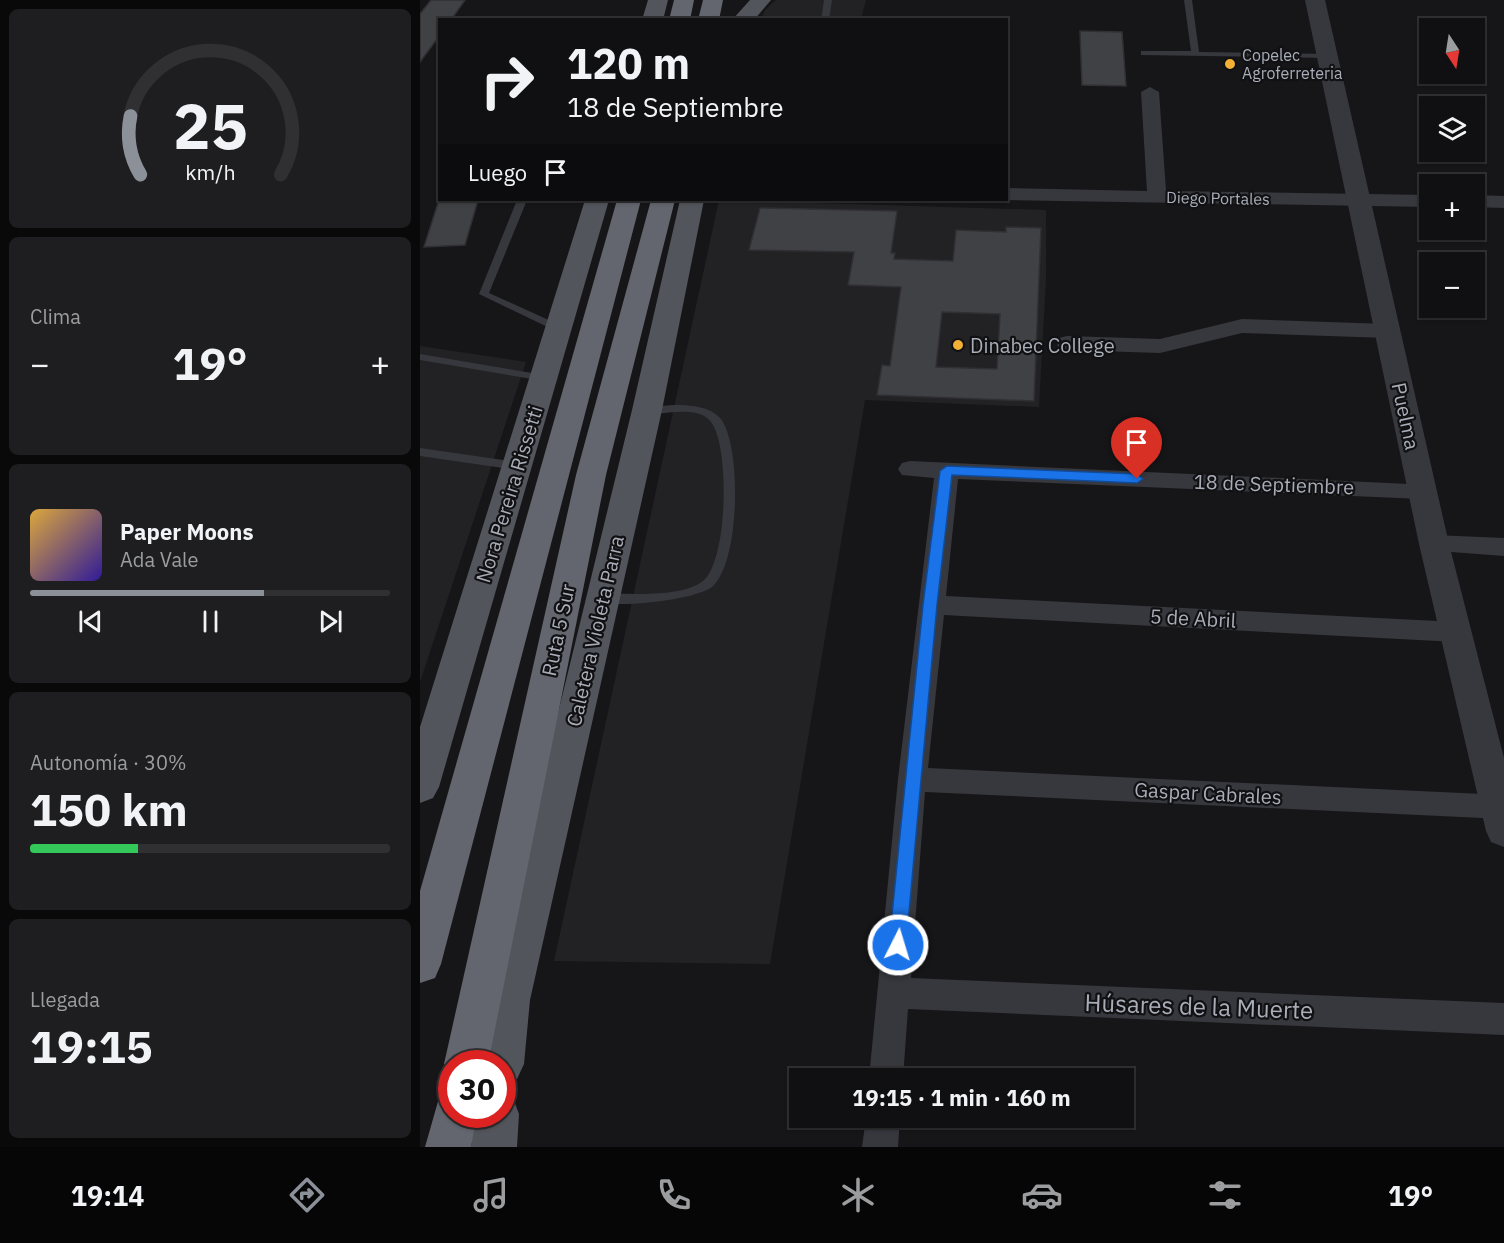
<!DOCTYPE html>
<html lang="es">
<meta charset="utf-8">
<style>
body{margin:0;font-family:"IBM Plex Sans",sans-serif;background:#1e1e20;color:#f1f3f6;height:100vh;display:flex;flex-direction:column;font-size:22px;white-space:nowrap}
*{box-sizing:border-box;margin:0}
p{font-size:20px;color:#9c9d9f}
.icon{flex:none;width:33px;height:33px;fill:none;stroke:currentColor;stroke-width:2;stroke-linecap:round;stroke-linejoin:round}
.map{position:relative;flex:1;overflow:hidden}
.details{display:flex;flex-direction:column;gap:9px;padding:9px;background:#09090a;width:420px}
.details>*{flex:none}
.hud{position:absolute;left:18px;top:18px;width:570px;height:183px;border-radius:0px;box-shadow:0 2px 4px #0004,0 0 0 2px #303032;background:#101012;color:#f1f3f6;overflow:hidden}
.needle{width:39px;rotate:168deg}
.controls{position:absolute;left:999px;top:18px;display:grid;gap:12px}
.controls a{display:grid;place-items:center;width:66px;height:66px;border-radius:0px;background:#101012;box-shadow:0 2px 4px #0004,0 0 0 2px #303032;font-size:30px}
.speed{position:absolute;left:18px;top:1050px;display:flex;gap:12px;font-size:30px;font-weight:700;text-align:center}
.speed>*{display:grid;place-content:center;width:78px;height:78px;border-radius:50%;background:#101012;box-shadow:0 2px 4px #0004,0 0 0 2px #303032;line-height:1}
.speed .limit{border:9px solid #d22;background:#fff;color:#111}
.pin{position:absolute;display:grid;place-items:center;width:51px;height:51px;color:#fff;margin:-62px -26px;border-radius:50% 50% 50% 0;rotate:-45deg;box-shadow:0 0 6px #0007}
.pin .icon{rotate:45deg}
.me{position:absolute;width:66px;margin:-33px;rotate:5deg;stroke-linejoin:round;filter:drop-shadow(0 0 4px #0008)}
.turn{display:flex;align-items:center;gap:21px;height:126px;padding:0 30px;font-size:27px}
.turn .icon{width:78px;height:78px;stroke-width:2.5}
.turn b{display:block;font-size:42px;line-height:51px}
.then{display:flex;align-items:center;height:57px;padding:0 30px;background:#0003;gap:12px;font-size:22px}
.big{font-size:45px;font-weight:800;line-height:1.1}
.details .card{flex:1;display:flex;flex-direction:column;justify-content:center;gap:9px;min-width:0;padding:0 21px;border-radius:9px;background:#1e1e20}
.details .dial{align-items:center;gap:0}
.dial svg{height:156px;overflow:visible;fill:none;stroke:#303032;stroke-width:7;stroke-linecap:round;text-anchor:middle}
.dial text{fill:#f1f3f6;stroke:none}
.song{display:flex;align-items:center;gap:18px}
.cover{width:72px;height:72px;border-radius:9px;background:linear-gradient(135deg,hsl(40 70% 55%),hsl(250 70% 35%))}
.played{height:6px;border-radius:3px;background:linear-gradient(90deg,#8c9099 65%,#303032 65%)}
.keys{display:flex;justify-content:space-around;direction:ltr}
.heat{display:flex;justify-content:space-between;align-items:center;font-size:33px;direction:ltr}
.charge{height:9px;border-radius:4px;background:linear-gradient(90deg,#34c759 30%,#303032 0)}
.trip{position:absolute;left:369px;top:1068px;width:345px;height:60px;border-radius:0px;background:#101012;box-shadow:0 2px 4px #0004,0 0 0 2px #303032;font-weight:800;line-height:60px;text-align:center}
.menu{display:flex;height:96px;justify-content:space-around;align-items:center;background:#060607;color:#9c9d9f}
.menu .icon{width:42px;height:42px}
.menu .selected{color:#8c9099}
.menu b{font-size:27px;color:#f1f3f6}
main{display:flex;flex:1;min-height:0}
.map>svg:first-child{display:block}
</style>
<main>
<section class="details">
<div class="card dial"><svg viewBox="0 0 100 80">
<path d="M14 69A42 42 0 1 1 86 69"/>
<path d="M14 69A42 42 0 0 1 9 39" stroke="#8c9099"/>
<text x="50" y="56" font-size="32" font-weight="700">25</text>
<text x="50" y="72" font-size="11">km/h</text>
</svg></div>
<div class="card"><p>Clima</p>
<div class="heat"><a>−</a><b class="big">19°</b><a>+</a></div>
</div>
<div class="card">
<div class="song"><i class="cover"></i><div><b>Paper Moons</b><p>Ada Vale</p></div></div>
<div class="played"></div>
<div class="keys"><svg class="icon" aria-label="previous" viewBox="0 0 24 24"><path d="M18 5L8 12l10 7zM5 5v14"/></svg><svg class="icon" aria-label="pause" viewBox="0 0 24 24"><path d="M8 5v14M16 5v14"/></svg><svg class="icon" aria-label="next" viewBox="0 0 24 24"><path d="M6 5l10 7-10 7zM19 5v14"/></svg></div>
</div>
<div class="card"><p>Autonomía · 30%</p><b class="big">150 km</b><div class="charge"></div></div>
<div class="card"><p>Llegada</p><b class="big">19:15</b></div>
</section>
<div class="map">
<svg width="1084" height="1147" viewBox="0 0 1084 1147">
<rect width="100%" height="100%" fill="#161618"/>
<g fill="#222225">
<polygon points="356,0 446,0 441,19 341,20 345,10"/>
<polygon points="299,200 626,210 626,279 619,407 445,400 350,964 134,961"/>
<polygon points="0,346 106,362 0,682"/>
</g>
<g fill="#404145" stroke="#303034" stroke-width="1.5" fill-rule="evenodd">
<polygon points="11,0 45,0 31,20 20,20 20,35 0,62 0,14"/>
<polygon points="660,31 702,32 706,86 662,85"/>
<polygon points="19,200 58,200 45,245 4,247"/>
<path d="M340 208 477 211 471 253H475L474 259 533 261 536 230 586 232V227L621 228 614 401 457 395 462 365 470 366 481 287 428 285 434 252 329 250ZM522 312 580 314 577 369 516 367Z"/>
</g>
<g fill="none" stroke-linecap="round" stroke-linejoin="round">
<g fill="#37383d" fill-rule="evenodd">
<polygon points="404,0 412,0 409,20 401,20"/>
<polygon points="764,0 772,0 779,52 909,54 913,56 909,58 721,55 721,51 771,51"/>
<polygon points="97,200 107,200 69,293 144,327 144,331 136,331 59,294"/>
<polygon points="0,354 124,375 129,378 124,381 0,360"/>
<path d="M254 405C270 405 290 406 301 419 322 448 320 563 292 587 275 600 200 608 180 602L178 599 180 596 184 594C211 593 261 598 283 581 308 561 310 446 291 422 274 401 234 421 222 410L227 407Z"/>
<polygon points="0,448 97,462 103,466 97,470 0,456"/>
</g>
<g fill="#37383d" fill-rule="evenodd">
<polygon points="730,87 739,92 746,191 1010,195 1010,207 585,200 586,188 727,191 721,92"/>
<polygon points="1054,195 1084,196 1084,208 1054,207"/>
<polygon points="822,319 967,324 975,326 978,331 975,336 967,338 822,333 740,353 647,350 639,348 636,343 639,338 647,336 740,339"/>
<polygon points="490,461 1011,485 1014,491 1011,497 1002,499 538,479 526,596 1037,622 1046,625 1050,632 1046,639 1037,642 524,615 508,768 1084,795 1084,819 505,792 491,978 1084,1003 1084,1035 488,1009 483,1078 449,1078 478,779 514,478 482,475 478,469 482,463"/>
<polygon points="1014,535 1084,538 1084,556 1005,550 1001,544 1005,538"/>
<polygon points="446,1118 480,1118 478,1147 442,1147"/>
</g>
<polygon fill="#37383d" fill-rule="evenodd" points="885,0 905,0 1029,544 1084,758 1084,847 1071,842 1066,831 999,544"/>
<g fill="#53555c" fill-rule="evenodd">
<polygon points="228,0 248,0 243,20 222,20"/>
<polygon points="330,0 351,0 334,20 312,20"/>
<polygon points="165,200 189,200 19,787 13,798 0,803 0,727"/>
<polygon points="260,200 284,200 242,410 110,1000 104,1064 97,1079 82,1085 82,1064 60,1064 68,1000 212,410"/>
<polygon points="82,1094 93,1098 99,1114 97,1147 51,1147 55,1114 82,1114"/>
</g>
<g fill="#63666e" fill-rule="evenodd">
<polygon points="254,0 274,0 270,20 249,20"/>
<polygon points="283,0 303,0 299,20 278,20"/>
<polygon points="197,200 221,200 21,964 15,978 0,983 0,891"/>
<polygon points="231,200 255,200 186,475 68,1064 32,1064 32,1079 24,1064 156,475"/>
<polygon points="32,1093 32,1114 57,1114 51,1147 5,1147 19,1098"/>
</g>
</g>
<polygon fill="#1a73e8" stroke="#114b97" stroke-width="1.5" points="527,466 717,474 723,479 717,483 532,475 517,605 486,945 484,950 478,953 472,950 469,945 503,605 520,471"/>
<g fill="#f2b134" stroke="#111113" stroke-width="2">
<circle cx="810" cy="64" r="6"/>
<circle cx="538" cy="345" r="6"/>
</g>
<g text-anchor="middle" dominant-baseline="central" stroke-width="4.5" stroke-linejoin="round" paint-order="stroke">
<g font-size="16" fill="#a8adb8" stroke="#111113" text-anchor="start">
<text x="822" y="55">Copelec<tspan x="822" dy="18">Agroferreteria</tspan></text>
</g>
<g font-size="16" fill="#a8adb8" stroke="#111113">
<text transform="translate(798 198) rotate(1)">Diego Portales</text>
</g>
<g font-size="20" fill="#a8adb8" stroke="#111113" text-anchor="start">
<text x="550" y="345">Dinabec College</text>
</g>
<g font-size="20" fill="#a8adb8" stroke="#111113">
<text transform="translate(986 416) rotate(78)">Puelma</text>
<text transform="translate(854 484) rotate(2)">18 de Septiembre</text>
<text transform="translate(89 494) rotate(-73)">Nora Pereira Rissetti</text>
<text transform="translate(773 618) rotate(3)">5 de Abril</text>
<text transform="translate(138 630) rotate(-78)">Ruta 5 Sur</text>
<text transform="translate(175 631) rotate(-77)">Caletera Violeta Parra</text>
<text transform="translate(788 793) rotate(3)">Gaspar Cabrales</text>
</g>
<g font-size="24" fill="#a8adb8" stroke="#111113">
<text transform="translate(779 1006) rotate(2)">Húsares de la Muerte</text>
</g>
</g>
</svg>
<div class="controls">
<a><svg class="needle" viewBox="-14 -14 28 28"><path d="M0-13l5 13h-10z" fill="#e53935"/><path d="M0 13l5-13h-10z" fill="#9c9d9f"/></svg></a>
<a><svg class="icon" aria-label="layers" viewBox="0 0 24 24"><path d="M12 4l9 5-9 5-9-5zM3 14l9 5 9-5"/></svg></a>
<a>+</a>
<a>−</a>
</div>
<div class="speed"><div class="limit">30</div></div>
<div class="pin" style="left:717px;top:479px;background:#d93025"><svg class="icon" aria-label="arrive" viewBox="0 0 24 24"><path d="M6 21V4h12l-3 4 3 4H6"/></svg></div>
<svg class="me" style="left:478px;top:945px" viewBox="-20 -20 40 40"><circle r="17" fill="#1a73e8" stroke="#fff" stroke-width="3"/><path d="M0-11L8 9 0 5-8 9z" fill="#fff"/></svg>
<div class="trip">19:15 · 1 min · 160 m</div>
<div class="hud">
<div class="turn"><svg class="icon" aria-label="right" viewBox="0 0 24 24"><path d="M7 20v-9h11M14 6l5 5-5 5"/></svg><div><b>120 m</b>18 de Septiembre</div></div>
<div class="then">Luego<svg class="icon" aria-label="arrive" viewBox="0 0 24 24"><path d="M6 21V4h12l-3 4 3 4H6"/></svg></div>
</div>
</div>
</main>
<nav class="menu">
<b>19:14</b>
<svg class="icon selected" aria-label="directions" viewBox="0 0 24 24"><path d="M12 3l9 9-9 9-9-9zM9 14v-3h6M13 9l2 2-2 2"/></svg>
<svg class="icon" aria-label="music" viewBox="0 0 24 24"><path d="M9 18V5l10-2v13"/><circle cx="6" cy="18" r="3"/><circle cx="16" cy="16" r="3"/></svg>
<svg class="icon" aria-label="phone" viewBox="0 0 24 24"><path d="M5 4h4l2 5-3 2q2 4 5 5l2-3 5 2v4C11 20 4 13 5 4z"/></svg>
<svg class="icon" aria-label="climate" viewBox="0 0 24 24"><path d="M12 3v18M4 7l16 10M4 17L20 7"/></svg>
<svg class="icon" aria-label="car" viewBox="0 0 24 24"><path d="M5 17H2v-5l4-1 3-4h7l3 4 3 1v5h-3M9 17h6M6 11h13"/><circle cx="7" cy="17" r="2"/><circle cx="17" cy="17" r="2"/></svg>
<svg class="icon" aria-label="filters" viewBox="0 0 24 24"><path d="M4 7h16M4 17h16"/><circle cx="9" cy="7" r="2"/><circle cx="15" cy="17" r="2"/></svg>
<b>19°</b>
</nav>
